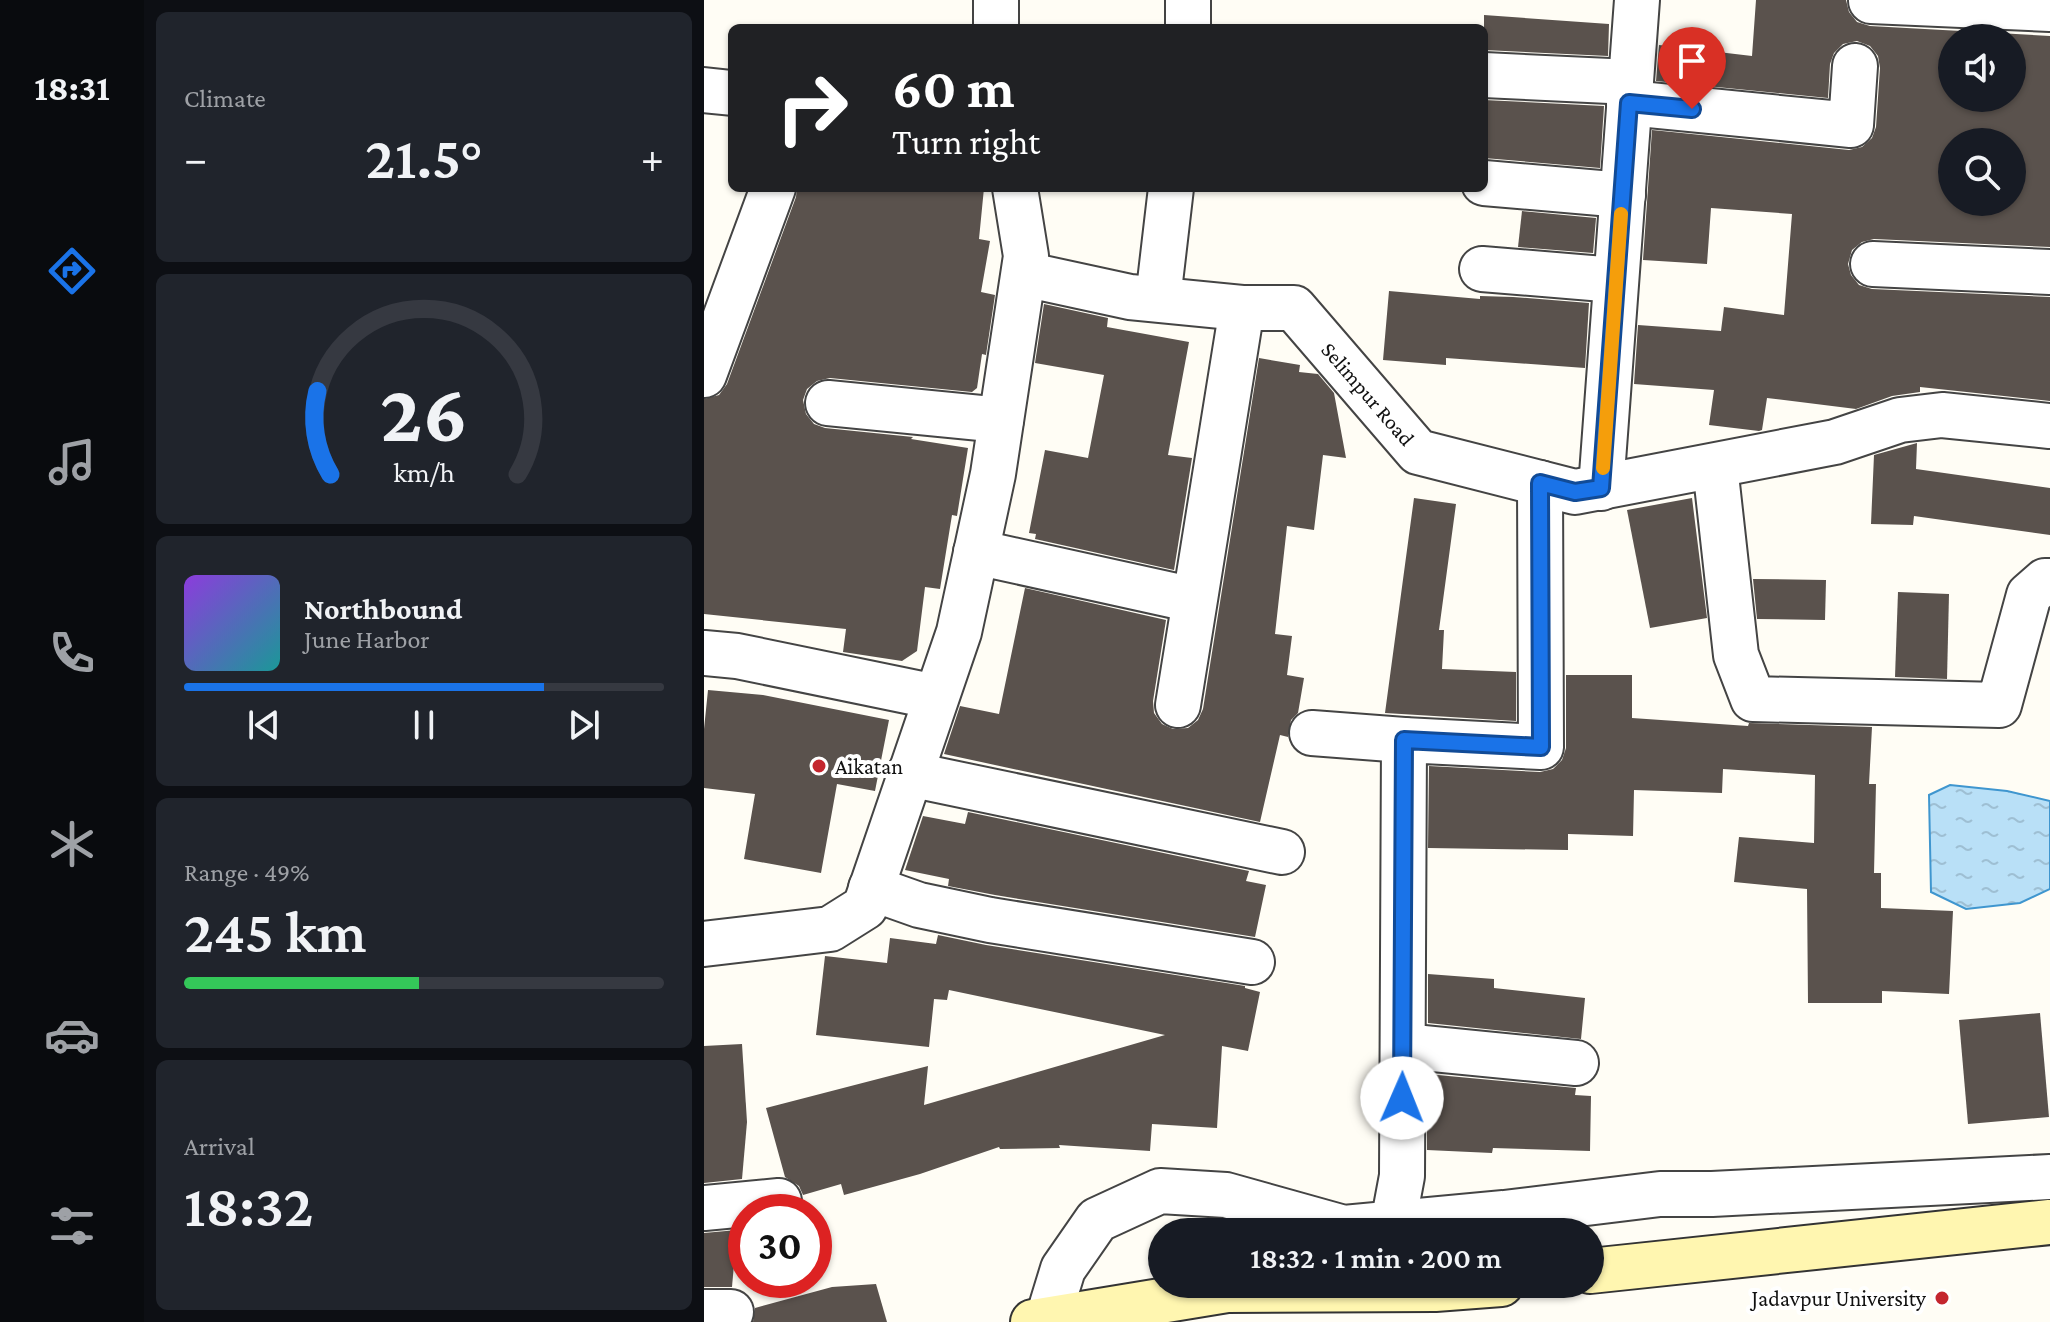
<!DOCTYPE html>
<meta charset="utf-8">
<style>
body{margin:0;font-family:"Crimson Pro",serif;background:#20242c;color:#f1f3f6;height:100vh;display:flex;flex-direction:column;font-size:30px;white-space:nowrap}
*{box-sizing:border-box;margin:0}
p{font-size:26px;color:#9ea1a6}
.icon{flex:none;width:44px;height:44px;fill:none;stroke:currentColor;stroke-width:2;stroke-linecap:round;stroke-linejoin:round}
.map{position:relative;flex:1;overflow:hidden}
.panel{display:flex;flex-direction:column;gap:12px;padding:12px;background:#0d0f14;width:560px}
.panel>*{flex:none}
.hud{position:absolute;left:24px;top:24px;width:760px;height:168px;border-radius:12px;box-shadow:0 2px 6px #0004;background:#202124;color:#fff;overflow:hidden}
.controls{position:absolute;left:1234px;top:24px;display:grid;gap:16px}
.controls a{display:grid;place-items:center;width:88px;height:88px;border-radius:50%;background:#171b24;box-shadow:0 2px 6px #0004;font-size:40px}
.speed{position:absolute;left:24px;top:1194px;display:flex;gap:16px;font-size:40px;font-weight:700;text-align:center}
.speed>*{display:grid;place-content:center;width:104px;height:104px;border-radius:50%;background:#171b24;box-shadow:0 2px 6px #0004;line-height:1}
.speed .limit{border:12px solid #d22;background:#fff;color:#111}
.pin{position:absolute;display:grid;place-items:center;width:68px;height:68px;color:#fff;margin:-82px -34px;border-radius:50% 50% 50% 0;rotate:-45deg;box-shadow:0 0 8px #0007}
.pin .icon{rotate:45deg}
.me{position:absolute;width:88px;margin:-44px;rotate:1deg;stroke-linejoin:round;filter:drop-shadow(0 0 6px #0008)}
.turn{display:flex;align-items:center;gap:28px;height:168px;padding:0 32px;font-size:36px}
.turn .icon{width:104px;height:104px;stroke-width:2.5}
.turn b{display:block;font-size:56px;line-height:68px}
.big{font-size:60px;font-weight:600;line-height:1.1}
.panel .tile{flex:1;display:flex;flex-direction:column;justify-content:center;gap:12px;min-width:0;padding:0 28px;border-radius:12px;background:#20242c}
.panel .dial{align-items:center;gap:0}
.dial svg{height:208px;overflow:visible;fill:none;stroke:#363941;stroke-width:7;stroke-linecap:round;text-anchor:middle}
.dial text{fill:#f1f3f6;stroke:none}
.song{display:flex;align-items:center;gap:24px}
.cover{width:96px;height:96px;border-radius:12px;background:linear-gradient(135deg,hsl(270 70% 55%),hsl(180 70% 35%))}
.played{height:8px;border-radius:4px;background:linear-gradient(90deg,#1a73e8 75%,#363941 75%)}
.keys{display:flex;justify-content:space-around;direction:ltr}
.heat{display:flex;justify-content:space-between;align-items:center;font-size:44px;direction:ltr}
.charge{height:12px;border-radius:6px;background:linear-gradient(90deg,#34c759 49%,#363941 0)}
.trip{position:absolute;left:444px;top:1218px;width:456px;height:80px;border-radius:40px;background:#171b24;box-shadow:0 2px 6px #0004;font-weight:600;line-height:80px;text-align:center}
main{display:flex;flex:1;min-height:0}
.dock{display:flex;flex-direction:column;width:144px;justify-content:space-around;align-items:center;background:#090b0e;color:#9ea1a6}
.dock .icon{width:56px;height:56px}
.dock .active{color:#1a73e8}
.dock b{font-size:36px;color:#f1f3f6}
.map>svg:first-child{display:block}
</style>
<main>
<nav class="dock">
<b>18:31</b>
<svg class="icon active" aria-label="directions" viewBox="0 0 24 24"><path d="M12 3l9 9-9 9-9-9zM9 14v-3h6M13 9l2 2-2 2"/></svg>
<svg class="icon" aria-label="music" viewBox="0 0 24 24"><path d="M9 18V5l10-2v13"/><circle cx="6" cy="18" r="3"/><circle cx="16" cy="16" r="3"/></svg>
<svg class="icon" aria-label="phone" viewBox="0 0 24 24"><path d="M5 4h4l2 5-3 2q2 4 5 5l2-3 5 2v4C11 20 4 13 5 4z"/></svg>
<svg class="icon" aria-label="climate" viewBox="0 0 24 24"><path d="M12 3v18M4 7l16 10M4 17L20 7"/></svg>
<svg class="icon" aria-label="car" viewBox="0 0 24 24"><path d="M5 17H2v-5l4-1 3-4h7l3 4 3 1v5h-3M9 17h6M6 11h13"/><circle cx="7" cy="17" r="2"/><circle cx="17" cy="17" r="2"/></svg>
<svg class="icon" aria-label="filters" viewBox="0 0 24 24"><path d="M4 7h16M4 17h16"/><circle cx="9" cy="7" r="2"/><circle cx="15" cy="17" r="2"/></svg>
</nav>
<section class="panel">
<div class="tile"><p>Climate</p>
<div class="heat"><a>−</a><b class="big">21.5°</b><a>+</a></div>
</div>
<div class="tile dial"><svg viewBox="0 0 100 80">
<path d="M14 69A42 42 0 1 1 86 69"/>
<path d="M14 69A42 42 0 0 1 9 37" stroke="#1a73e8"/>
<text x="50" y="56" font-size="32" font-weight="700">26</text>
<text x="50" y="72" font-size="11">km/h</text>
</svg></div>
<div class="tile">
<div class="song"><i class="cover"></i><div><b>Northbound</b><p>June Harbor</p></div></div>
<div class="played"></div>
<div class="keys"><svg class="icon" aria-label="previous" viewBox="0 0 24 24"><path d="M18 5L8 12l10 7zM5 5v14"/></svg><svg class="icon" aria-label="pause" viewBox="0 0 24 24"><path d="M8 5v14M16 5v14"/></svg><svg class="icon" aria-label="next" viewBox="0 0 24 24"><path d="M6 5l10 7-10 7zM19 5v14"/></svg></div>
</div>
<div class="tile"><p>Range · 49%</p><b class="big">245 km</b><div class="charge"></div></div>
<div class="tile"><p>Arrival</p><b class="big">18:32</b></div>
</section>
<div class="map">
<svg width="1346" height="1322" viewBox="0 0 1346 1322">
<defs>
<pattern id="water-ripples" width="26" height="14" patternUnits="userSpaceOnUse" patternTransform="scale(2)"><rect width="26" height="14" fill="#b9e0f7"/><path d="M2 4q2-2 4 0t4 0M15 11q2-2 4 0t4 0" fill="none" stroke="#9ebfd3"/></pattern>
</defs>
<rect width="100%" height="100%" fill="#fffdf5"/>
<polygon fill="url(#water-ripples)" stroke="#3f96cf" stroke-width="2" points="1246,785 1303,791 1346,801 1346,889 1316,903 1262,909 1227,892 1225,795"/>
<g fill="#5a524d" fill-rule="evenodd">
<path d="M1052 0H1142L1145 12 1153 22 1166 26 1346 36V247L1170 239 1158 242 1148 250 1144 264 1147 275 1155 285 1168 289 1346 297V401L1216 387V392L1188 396 1152 409 1063 398 1058 430 1055 431 1005 425 1010 390 930 384 934 325 1017 331 1020 307 1080 315 1088 214 1007 208 1003 264 939 260 948 130 1145 150 1158 147 1168 138 1172 127 1176 68 1174 56 1166 46 1153 41 1139 44 1130 53 1126 64 1124 98 952 81 955 45 1048 56ZM1248 38H1308V98H1248ZM1248 142H1308V202H1248Z"/>
<polygon points="780,15 905,24 904,56 780,50"/>
<polygon points="780,100 900,106 896,168 780,158"/>
<polygon points="93,188 280,188 275,239 286,241 277,292 291,295 282,355 278,354 273,388 268,392 126,378 113,381 103,389 99,400 102,414 110,424 121,428 209,437 207,439 264,448 253,516 248,515 236,589 221,587 213,651 198,661 139,652 142,629 0,614 0,399 15,395 23,384 92,197"/>
<polygon points="818,211 892,218 889,253 814,247"/>
<polygon points="685,291 776,299 776,296 809,297 885,303 881,368 742,358 742,365 679,360"/>
<polygon points="340,304 404,318 403,327 485,342 464,455 488,458 470,570 331,539 332,534 325,533 341,450 384,458 400,375 331,363"/>
<polygon points="555,358 596,365 595,372 614,374 630,393 642,458 619,455 610,530 583,526 571,634 588,636 583,675 600,678 594,713 587,720 584,737 576,735 556,822 240,754 256,706 295,714 321,588 462,620 449,701 450,713 458,724 469,729 484,728 494,720 499,709"/>
<polygon points="1213,443 1212,469 1346,488 1346,535 1210,516 1209,525 1167,524 1170,455"/>
<polygon points="710,498 752,504 735,630 740,630 738,669 812,672 812,721 681,713"/>
<polygon points="988,498 1003,618 946,628 923,510"/>
<polygon points="1049,579 1122,580 1121,620 1053,619"/>
<polygon points="1194,592 1245,594 1243,679 1191,677"/>
<polygon points="862,675 928,675 928,718 1044,726 1045,723 1168,727 1165,784 1172,784 1170,873 1177,873 1177,908 1249,911 1245,994 1178,991 1178,1003 1104,1003 1103,889 1030,882 1035,837 1110,843 1111,775 1019,769 1018,793 930,790 929,836 864,834 864,850 724,848 725,766 836,772 849,769 858,760 862,748"/>
<polygon points="4,690 59,695 185,720 171,791 133,784 117,873 40,859 51,794 0,788 0,729"/>
<polygon points="264,812 545,871 542,881 562,885 551,937 291,895 244,886 245,879 201,870 219,816 261,824"/>
<polygon points="234,935 282,945 541,986 541,988 556,992 544,1051 518,1046 513,1128 448,1124 446,1151 355,1145 356,1148 296,1149 295,1147 216,1174 140,1195 137,1184 99,1195 95,1186 81,1177 62,1108 224,1066 220,1105 461,1035 245,990 243,1000 230,999 225,1047 112,1035 121,956 183,963 186,938 232,944"/>
<polygon points="724,974 790,979 790,988 881,998 877,1039 724,1023"/>
<polygon points="1336,1013 1345,1117 1264,1124 1255,1020"/>
<polygon points="38,1044 43,1122 38,1179 0,1183 0,1046"/>
<polygon points="723,1074 872,1088 871,1095 887,1096 886,1151 789,1148 788,1153 723,1150"/>
<polygon points="33,1230 28,1287 0,1287 0,1233"/>
<polygon points="172,1284 183,1322 49,1322 51,1308 128,1287"/>
</g>
<g fill="none" stroke-linecap="round" stroke-linejoin="round">
<defs>
<g id="street">
<polyline points="1167,1 1346,9"/>
<polyline points="292,28 292,0"/>
<polyline points="484,28 484,0"/>
<polyline points="780,75 927,82"/>
<polyline points="0,90 28,93"/>
<polyline points="925,103 1147,125 1151,66"/>
<polyline points="780,183 919,195"/>
<polyline points="1169,264 1346,272"/>
<polyline points="778,269 912,280"/>
<polyline points="320,274 426,297 538,308 590,308 714,452 871,492 1131,442 1196,420 1238,415 1346,426"/>
<polyline points="454,299 467,188"/>
<polyline points="0,375 69,188"/>
<polyline points="124,403 297,420"/>
<polyline points="1011,466 1032,655 1049,699 1295,705 1325,595 1341,581 1346,581"/>
<polyline points="897,488 933,0"/>
<polyline points="272,552 490,600"/>
<polyline points="0,653 33,656 232,697"/>
<polyline points="474,705 538,308"/>
<polyline points="608,733 700,740"/>
<polyline points="205,774 578,852"/>
<polyline points="167,888 215,905 286,920 548,962"/>
<polyline points="0,944 126,929 161,907 255,632 289,474 322,256 311,188"/>
<polyline points="699,1046 872,1063"/>
<polyline points="0,1208 75,1201"/>
<polyline points="689,1224 698,1176 700,740 837,747 836,483"/>
<polyline points="0,1312 27,1312"/>
<polyline points="344,1318 359,1269 393,1220 456,1191 522,1195 640,1228 800,1213 956,1194 1008,1194 1346,1177"/>
</g>
<g id="secondary">
<polyline points="886,1271 1346,1222"/>
<polyline points="329,1322 523,1290 731,1289 797,1284"/>
</g>
</defs>
<use href="#street" stroke="#444" stroke-width="48"/>
<use href="#secondary" stroke="#333" stroke-width="48"/>
<use href="#street" stroke="#fff" stroke-width="44"/>
<use href="#secondary" stroke="#fff6b0" stroke-width="44"/>
</g>
<g fill="none" stroke-linecap="round" stroke-linejoin="round">
<defs>
<polyline id="route" points="698,1098 700,740 837,747 836,483 871,492 897,488 925,103 988,109"/>
</defs>
<use href="#route" stroke="#114b97" stroke-width="20"/>
<use href="#route" stroke="#1a73e8" stroke-width="14"/>
<polyline stroke="#f59e0b" stroke-width="14" points="899,468 917,214"/>
</g>
<g fill="#c4262e" stroke="#fff" stroke-width="3">
<circle cx="115" cy="766" r="8"/>
<circle cx="1238" cy="1298" r="8"/>
</g>
<g text-anchor="middle" dominant-baseline="central" stroke-width="8" stroke-linejoin="round" paint-order="stroke">
<g font-size="22" fill="#111" stroke="#fff">
<text transform="translate(664 394) rotate(49)">Selimpur Road</text>
</g>
<g font-size="22" fill="#111" stroke="#fff" text-anchor="start">
<text x="131" y="766">Aikatan</text>
<text x="1222" y="1298" text-anchor="end">Jadavpur University</text>
</g>
</g>
</svg>
<div class="controls">
<a><svg class="icon" aria-label="sound" viewBox="0 0 24 24"><path d="M4 9h4l5-4v14l-5-4H4zM17 9q2 3 0 6"/></svg></a>
<a><svg class="icon" aria-label="search" viewBox="0 0 24 24"><circle cx="10" cy="10" r="6"/><path d="M15 15l6 6"/></svg></a>
</div>
<div class="speed"><div class="limit">30</div></div>
<div class="pin" style="left:988px;top:109px;background:#d93025"><svg class="icon" aria-label="arrive" viewBox="0 0 24 24"><path d="M6 21V4h12l-3 4 3 4H6"/></svg></div>
<svg class="me" style="left:698px;top:1098px" viewBox="-20 -20 40 40"><circle r="19" fill="#fff"/><path d="M0-13L10 11 0 6-10 11z" fill="#1a73e8"/></svg>
<div class="trip">18:32 · 1 min · 200 m</div>
<div class="hud">
<div class="turn"><svg class="icon" aria-label="right" viewBox="0 0 24 24"><path d="M7 20v-9h11M14 6l5 5-5 5"/></svg><div><b>60 m</b>Turn right</div></div>
</div>
</div>
</main>
